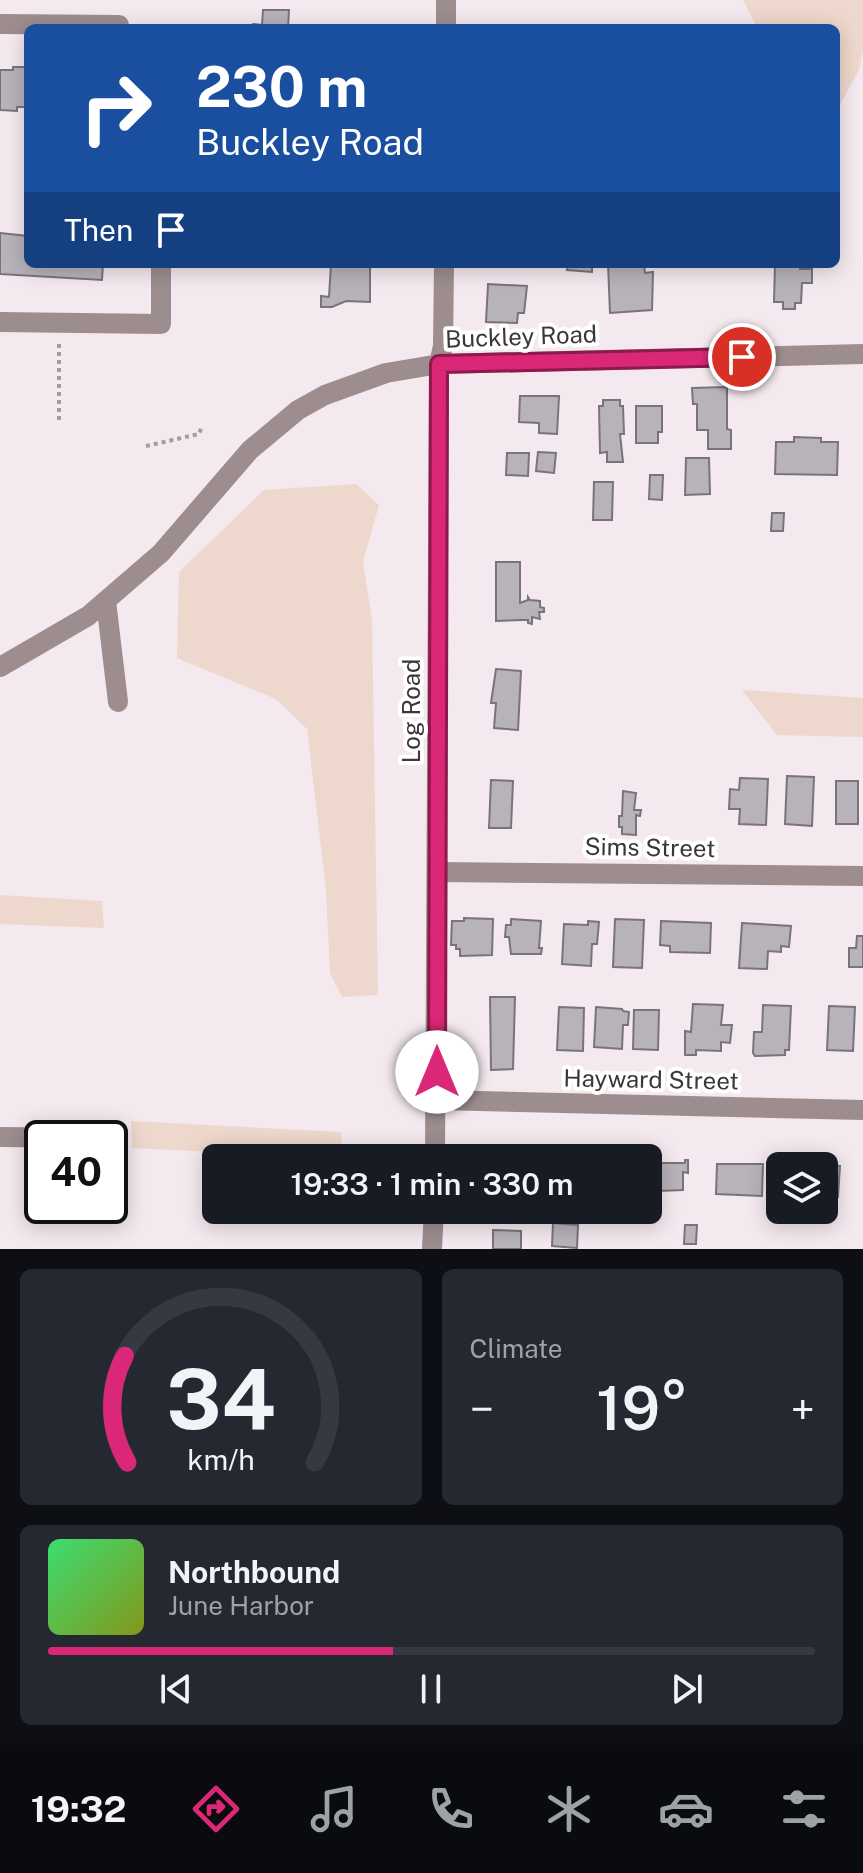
<!DOCTYPE html>
<meta charset="utf-8">
<style>
body{margin:0;font-family:"Public Sans",sans-serif;background:#242831;color:#f1f3f6;height:100vh;display:flex;flex-direction:column;font-size:30px;white-space:nowrap}
*{box-sizing:border-box;margin:0}
p{font-size:26px;color:#9ea1a6}
.icon{flex:none;width:44px;height:44px;fill:none;stroke:currentColor;stroke-width:2;stroke-linecap:round;stroke-linejoin:round}
.map{position:relative;height:1249px;overflow:hidden}
.panel{display:flex;flex-direction:column;gap:20px;padding:20px;background:#0d0f14;flex:1}
.panel>*{flex:none}
.top-card{position:absolute;left:24px;top:24px;width:816px;height:244px;border-radius:12px;box-shadow:0 4px 20px #0003;background:#1a4fa0;color:#fff;overflow:hidden}
.tools{position:absolute;left:766px;top:1152px;display:grid;gap:16px}
.tools a{display:grid;place-items:center;width:72px;height:72px;border-radius:12px;background:#171b24;box-shadow:0 4px 20px #0003;font-size:40px}
.speed{position:absolute;left:24px;top:1120px;display:flex;gap:16px;font-size:40px;font-weight:700;text-align:center}
.speed>*{display:grid;place-content:center;width:104px;height:104px;border-radius:50%;background:#171b24;box-shadow:0 4px 20px #0003;line-height:1}
.speed .limit{border:4px solid #111;border-radius:12px;background:#fff;color:#111}
.pin{position:absolute;display:grid;place-items:center;width:68px;height:68px;color:#fff;margin:-34px;border:4px solid #fff;border-radius:50%;box-shadow:0 2px 8px #0007}
.me{position:absolute;width:88px;margin:-44px;rotate:0deg;stroke-linejoin:round;filter:drop-shadow(0 0 6px #0008)}
.turn{display:flex;align-items:center;gap:28px;height:168px;padding:0 40px;font-size:36px}
.turn .icon{width:104px;height:104px;stroke-width:2.5}
.turn b{display:block;font-size:56px;line-height:68px}
.then{display:flex;align-items:center;height:76px;padding:0 40px;background:#0003;gap:16px;font-size:30px}
.big{font-size:60px;font-weight:600;line-height:1.1}
.panel .tile{flex:1;display:flex;flex-direction:column;justify-content:center;gap:12px;min-width:0;padding:0 28px;border-radius:12px;background:#242831}
.panel .dial{align-items:center;gap:0}
.dial svg{height:208px;overflow:visible;fill:none;stroke:#363941;stroke-width:7;stroke-linecap:round;text-anchor:middle}
.dial text{fill:#f1f3f6;stroke:none}
.song{display:flex;align-items:center;gap:24px}
.cover{width:96px;height:96px;border-radius:12px;background:linear-gradient(135deg,hsl(140 70% 55%),hsl(70 70% 35%))}
.played{height:8px;border-radius:4px;background:linear-gradient(90deg,#db2777 45%,#363941 45%)}
.keys{display:flex;justify-content:space-around;direction:ltr}
.heat{display:flex;justify-content:space-between;align-items:center;font-size:44px;direction:ltr}
.panel .tiles{flex:1;display:grid;gap:20px;grid-template-columns:1fr 1fr}
.tile:last-child{grid-column:span 2}
.trip{position:absolute;left:202px;top:1144px;width:460px;height:80px;border-radius:12px;background:#171b24;box-shadow:0 4px 20px #0003;font-weight:600;line-height:80px;text-align:center}
.menu{display:flex;height:128px;justify-content:space-around;align-items:center;background:#090b0e;color:#9ea1a6}
.menu .icon{width:56px;height:56px}
.menu .current{color:#db2777}
.menu b{font-size:36px;color:#f1f3f6}
.map>svg:first-child{display:block}
</style>
<div class="map">
<svg width="863" height="1249" viewBox="0 0 863 1249">
<rect width="100%" height="100%" fill="#f4e9ef"/>
<g fill="#eed7cc">
<polygon points="743,0 863,0 863,51 859,70 836,112 836,28 757,28"/>
<polygon points="356,484 379,505 363,562 372,620 378,995 342,997 330,973 326,890 307,729 276,699 177,658 179,572 264,490"/>
<polygon points="742,690 863,698 863,737 777,735"/>
<polygon points="0,895 102,901 104,928 0,924"/>
<polygon points="131,1121 341,1132 343,1158 132,1148"/>
</g>
<g fill="#b8b2bb" stroke="#79747c" stroke-width="2">
<polygon points="263,10 289,10 288,28 253,28 253,24 262,25"/>
<polygon points="13,67 28,67 28,107 17,107 17,111 0,110 0,70 13,70"/>
<polygon points="0,233 28,236 28,264 103,264 102,280 0,274"/>
<polygon points="331,264 370,264 370,302 346,301 332,307 321,307 321,296 329,297"/>
<polygon points="568,264 592,264 592,272 567,270"/>
<polygon points="608,264 615,264 615,267 644,264 645,273 653,272 652,310 610,313"/>
<polygon points="775,264 800,264 800,269 812,269 812,283 802,283 801,303 795,303 795,309 783,309 783,302 774,302"/>
<polygon points="488,284 527,286 524,313 518,313 517,323 486,322"/>
<polygon points="727,387 727,429 731,430 731,449 708,449 708,430 697,430 697,404 693,404 692,388"/>
<polygon points="520,396 559,396 557,434 539,433 539,423 519,422"/>
<polygon points="603,400 620,400 620,406 623,406 624,434 620,434 623,462 607,462 607,452 600,453 599,406 603,406"/>
<polygon points="636,406 662,406 662,432 658,432 658,443 636,443"/>
<polygon points="794,437 821,438 821,442 838,442 837,475 775,474 776,442 794,442"/>
<polygon points="538,452 556,453 554,473 536,471"/>
<polygon points="507,453 529,453 528,476 506,475"/>
<polygon points="686,458 709,458 710,494 685,495"/>
<polygon points="650,475 663,475 662,500 649,499"/>
<polygon points="594,482 613,482 612,520 593,520"/>
<polygon points="772,513 784,513 783,531 771,531"/>
<polygon points="496,562 520,562 520,603 528,600 528,597 530,600 540,601 540,607 544,608 544,612 539,612 540,619 532,617 532,624 528,623 528,620 521,620 496,621"/>
<polygon points="496,669 521,671 518,730 494,728 496,703 491,703"/>
<polygon points="787,776 814,777 812,826 785,824"/>
<polygon points="740,778 768,779 766,825 739,824 740,809 729,809 730,789 739,790"/>
<polygon points="491,780 513,781 511,828 489,828"/>
<rect x="836" y="781" width="22" height="43"/>
<polygon points="623,791 636,793 634,810 641,810 640,816 636,815 636,835 622,834 622,827 619,827 619,816 622,816"/>
<polygon points="464,918 493,919 492,955 460,956 460,949 456,949 456,945 451,945 452,921 464,921"/>
<polygon points="511,919 541,921 539,948 542,948 541,954 511,954 509,937 505,937 506,925 511,925"/>
<polygon points="615,919 644,920 642,968 613,967"/>
<polygon points="588,921 599,922 597,944 592,944 591,966 562,964 564,924 588,925"/>
<polygon points="661,921 711,923 710,953 670,952 670,946 660,945"/>
<polygon points="742,923 791,926 789,947 781,946 781,952 768,951 767,969 739,968"/>
<polygon points="857,936 863,936 863,967 849,967 849,948 856,948"/>
<polygon points="490,997 515,997 513,1069 491,1070"/>
<polygon points="693,1004 723,1005 721,1025 732,1025 730,1043 721,1042 721,1051 696,1050 696,1055 685,1055 685,1031 691,1032"/>
<polygon points="763,1005 791,1006 789,1050 785,1050 785,1055 755,1056 753,1053 754,1032 762,1032"/>
<polygon points="829,1006 855,1007 853,1051 827,1050"/>
<polygon points="559,1007 584,1008 583,1051 557,1050"/>
<polygon points="596,1007 622,1009 623,1011 629,1012 628,1025 623,1025 622,1049 594,1047"/>
<polygon points="634,1010 659,1010 658,1050 633,1049"/>
<polygon points="685,1160 688,1160 688,1173 683,1172 683,1190 658,1191 658,1183 648,1183 648,1163 685,1163"/>
<polygon points="794,1163 840,1166 838,1197 824,1196 824,1166 794,1166"/>
<polygon points="717,1164 763,1164 762,1196 716,1194"/>
<polygon points="553,1223 578,1225 577,1248 552,1246"/>
<polygon points="685,1225 697,1225 696,1244 684,1244"/>
<polygon points="493,1230 521,1231 521,1249 493,1249"/>
</g>
<g fill="none" stroke-linecap="round" stroke-linejoin="round">
<g stroke="#a39b9f" stroke-width="4" stroke-dasharray="4 4" stroke-linecap="butt">
<polyline points="59,420 59,341"/>
<polyline points="146,446 199,434 202,426"/>
</g>
<g stroke="#9d8d8e" stroke-width="20">
<polyline points="0,24 119,25"/>
<polyline points="446,28 446,0"/>
<polyline points="0,322 161,324 161,264"/>
<polyline points="106,601 118,702"/>
<polyline points="0,667 88,616 161,553 250,450 298,410 325,395 386,373 439,364 863,354"/>
<polyline points="437,872 863,876"/>
<polyline points="437,1100 863,1110"/>
<polyline points="0,1137 99,1138"/>
<polyline points="435,1158 439,364 443,346 444,264"/>
<polyline points="432,1249 434,1210"/>
</g>
</g>
<g fill="none" stroke-linecap="round" stroke-linejoin="round">
<defs>
<polyline id="route" points="437,1072 439,364 742,357"/>
</defs>
<use href="#route" stroke="#8e194d" stroke-width="20"/>
<use href="#route" stroke="#db2777" stroke-width="14"/>
</g>
<g text-anchor="middle" dominant-baseline="central" stroke-width="8" stroke-linejoin="round" paint-order="stroke">
<g font-size="24" fill="#3b3739" stroke="#fff">
<text transform="translate(521 336) rotate(-2)">Buckley Road</text>
<text transform="translate(411 711) rotate(-90)">Log Road</text>
<text transform="translate(650 847) rotate(1)">Sims Street</text>
<text transform="translate(651 1079) rotate(1)">Hayward Street</text>
</g>
</g>
</svg>
<div class="tools">
<a><svg class="icon" aria-label="layers" viewBox="0 0 24 24"><path d="M12 4l9 5-9 5-9-5zM3 14l9 5 9-5"/></svg></a>
</div>
<div class="speed"><div class="limit">40</div></div>
<div class="pin" style="left:742px;top:357px;background:#d93025"><svg class="icon" aria-label="arrive" viewBox="0 0 24 24"><path d="M6 21V4h12l-3 4 3 4H6"/></svg></div>
<svg class="me" style="left:437px;top:1072px" viewBox="-20 -20 40 40"><circle r="19" fill="#fff"/><path d="M0-13L10 11 0 6-10 11z" fill="#db2777"/></svg>
<div class="trip">19:33 · 1 min · 330 m</div>
<div class="top-card">
<div class="turn"><svg class="icon" aria-label="right" viewBox="0 0 24 24"><path d="M7 20v-9h11M14 6l5 5-5 5"/></svg><div><b>230 m</b>Buckley Road</div></div>
<div class="then">Then<svg class="icon" aria-label="arrive" viewBox="0 0 24 24"><path d="M6 21V4h12l-3 4 3 4H6"/></svg></div>
</div>
</div>
<section class="panel">
<div class="tiles">
<div class="tile dial"><svg viewBox="0 0 100 80">
<path d="M14 69A42 42 0 1 1 86 69"/>
<path d="M14 69A42 42 0 0 1 13 28" stroke="#db2777"/>
<text x="50" y="56" font-size="32" font-weight="700">34</text>
<text x="50" y="72" font-size="11">km/h</text>
</svg></div>
<div class="tile"><p>Climate</p>
<div class="heat"><a>−</a><b class="big">19°</b><a>+</a></div>
</div>
<div class="tile">
<div class="song"><i class="cover"></i><div><b>Northbound</b><p>June Harbor</p></div></div>
<div class="played"></div>
<div class="keys"><svg class="icon" aria-label="previous" viewBox="0 0 24 24"><path d="M18 5L8 12l10 7zM5 5v14"/></svg><svg class="icon" aria-label="pause" viewBox="0 0 24 24"><path d="M8 5v14M16 5v14"/></svg><svg class="icon" aria-label="next" viewBox="0 0 24 24"><path d="M6 5l10 7-10 7zM19 5v14"/></svg></div>
</div>
</div>
</section>
<nav class="menu">
<b>19:32</b>
<svg class="icon current" aria-label="directions" viewBox="0 0 24 24"><path d="M12 3l9 9-9 9-9-9zM9 14v-3h6M13 9l2 2-2 2"/></svg>
<svg class="icon" aria-label="music" viewBox="0 0 24 24"><path d="M9 18V5l10-2v13"/><circle cx="6" cy="18" r="3"/><circle cx="16" cy="16" r="3"/></svg>
<svg class="icon" aria-label="phone" viewBox="0 0 24 24"><path d="M5 4h4l2 5-3 2q2 4 5 5l2-3 5 2v4C11 20 4 13 5 4z"/></svg>
<svg class="icon" aria-label="climate" viewBox="0 0 24 24"><path d="M12 3v18M4 7l16 10M4 17L20 7"/></svg>
<svg class="icon" aria-label="car" viewBox="0 0 24 24"><path d="M5 17H2v-5l4-1 3-4h7l3 4 3 1v5h-3M9 17h6M6 11h13"/><circle cx="7" cy="17" r="2"/><circle cx="17" cy="17" r="2"/></svg>
<svg class="icon" aria-label="filters" viewBox="0 0 24 24"><path d="M4 7h16M4 17h16"/><circle cx="9" cy="7" r="2"/><circle cx="15" cy="17" r="2"/></svg>
</nav>
